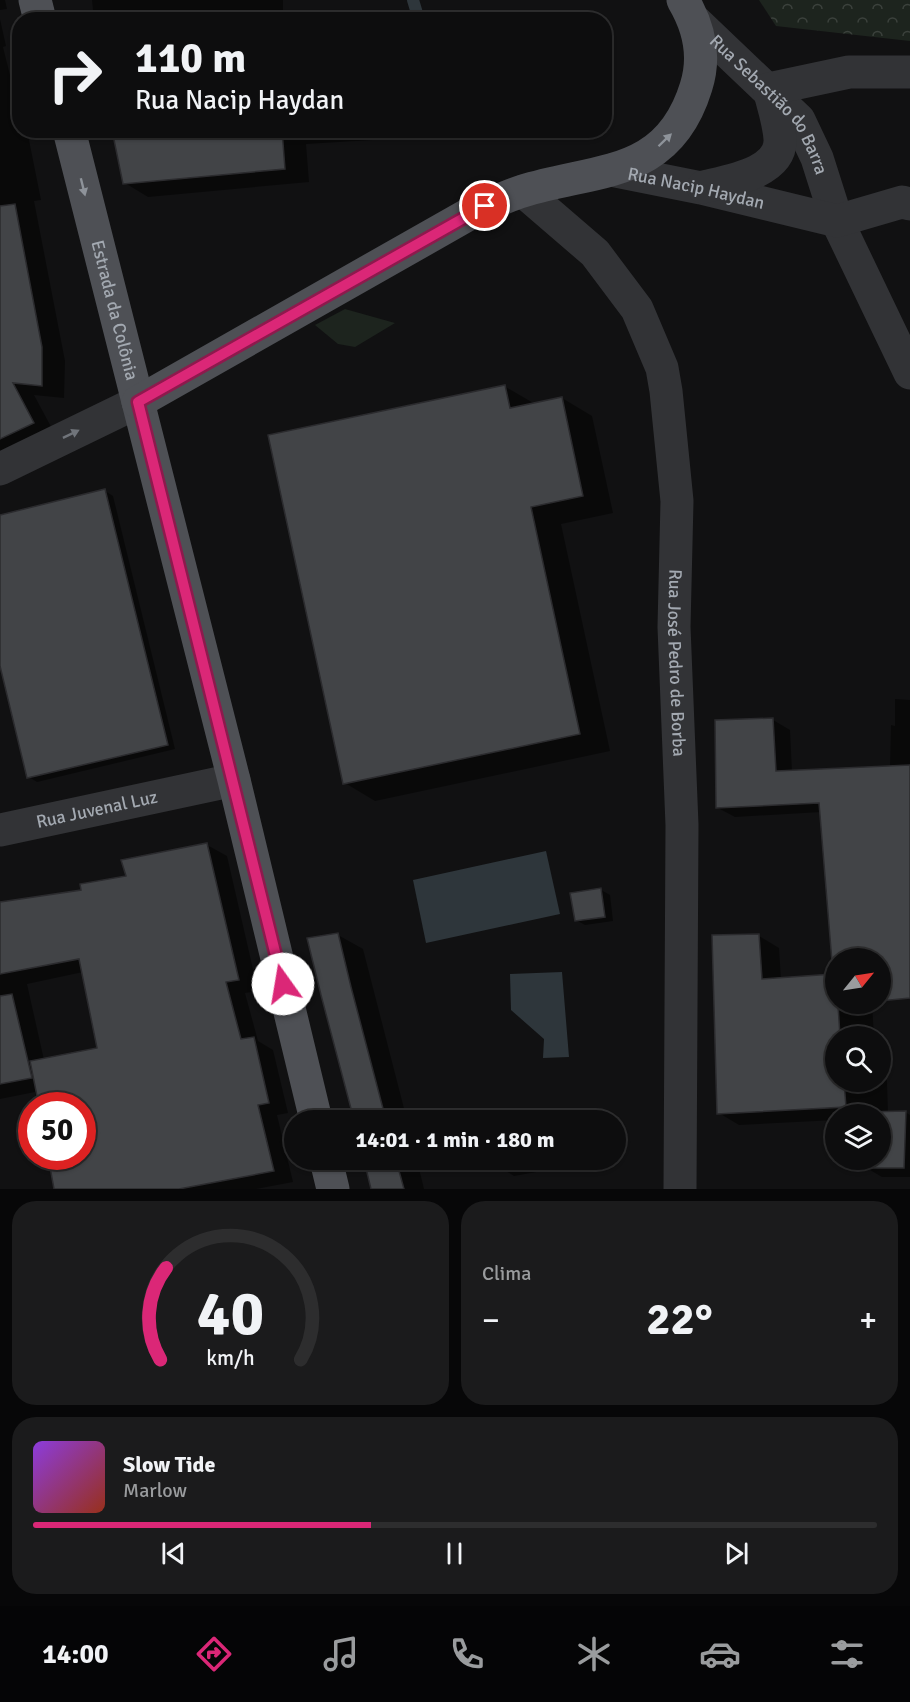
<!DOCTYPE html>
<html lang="pt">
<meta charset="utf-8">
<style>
body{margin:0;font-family:Signika,sans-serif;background:#1b1b1c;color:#f1f3f6;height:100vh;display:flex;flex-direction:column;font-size:22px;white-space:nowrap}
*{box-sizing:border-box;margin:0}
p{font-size:20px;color:#9a9c9e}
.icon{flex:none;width:33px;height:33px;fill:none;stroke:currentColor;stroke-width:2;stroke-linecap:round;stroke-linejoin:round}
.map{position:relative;height:1189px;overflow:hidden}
.drawer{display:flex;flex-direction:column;gap:12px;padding:12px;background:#070708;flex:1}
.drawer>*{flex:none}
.banner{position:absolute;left:12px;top:12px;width:600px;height:126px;border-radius:24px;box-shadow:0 2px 4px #0004,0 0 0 2px #2d2d2e;background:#0d0d0e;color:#f1f3f6;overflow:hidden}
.needle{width:39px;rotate:60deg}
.fabs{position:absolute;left:825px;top:948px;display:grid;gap:12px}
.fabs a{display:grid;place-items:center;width:66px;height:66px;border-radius:50%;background:#0d0d0e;box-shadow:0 2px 4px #0004,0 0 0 2px #2d2d2e;font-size:30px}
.speed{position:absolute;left:18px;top:1092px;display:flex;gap:12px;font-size:30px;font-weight:700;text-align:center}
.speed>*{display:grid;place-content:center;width:78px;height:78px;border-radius:50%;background:#0d0d0e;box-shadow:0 2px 4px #0004,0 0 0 2px #2d2d2e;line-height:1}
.speed .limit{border:9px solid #d22;background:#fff;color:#111}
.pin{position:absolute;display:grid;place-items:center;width:51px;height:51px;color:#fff;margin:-26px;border:3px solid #fff;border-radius:50%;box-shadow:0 2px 6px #0007}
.me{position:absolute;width:66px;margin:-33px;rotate:347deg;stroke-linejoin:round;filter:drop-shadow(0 0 4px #0008)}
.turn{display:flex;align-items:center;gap:21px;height:126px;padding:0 24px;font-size:27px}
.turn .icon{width:78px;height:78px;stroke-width:2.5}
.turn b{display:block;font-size:42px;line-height:51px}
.big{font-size:45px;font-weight:800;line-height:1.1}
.drawer .tile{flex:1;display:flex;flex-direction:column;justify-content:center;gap:9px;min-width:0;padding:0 21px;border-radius:24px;background:#1b1b1c}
.drawer .dial{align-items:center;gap:0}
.dial svg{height:156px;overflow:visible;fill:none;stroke:#2d2d2e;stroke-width:7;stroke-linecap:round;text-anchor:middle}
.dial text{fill:#f1f3f6;stroke:none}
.song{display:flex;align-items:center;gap:18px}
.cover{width:72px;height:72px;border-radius:9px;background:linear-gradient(135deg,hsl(270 70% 55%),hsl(10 70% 35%))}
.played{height:6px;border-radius:3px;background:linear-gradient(90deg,#db2777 40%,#2d2d2e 40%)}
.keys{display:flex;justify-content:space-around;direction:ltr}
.heat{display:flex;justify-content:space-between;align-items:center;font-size:33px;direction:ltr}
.drawer .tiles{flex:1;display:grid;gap:12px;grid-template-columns:1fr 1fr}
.tile:last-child{grid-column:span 2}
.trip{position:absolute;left:284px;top:1110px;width:342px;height:60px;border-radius:30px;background:#0d0d0e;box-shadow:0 2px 4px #0004,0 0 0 2px #2d2d2e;font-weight:800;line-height:60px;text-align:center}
.dock{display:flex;height:96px;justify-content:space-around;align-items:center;background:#050506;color:#9a9c9e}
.dock .icon{width:42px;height:42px}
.dock .selected{color:#db2777}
.dock b{font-size:27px;color:#f1f3f6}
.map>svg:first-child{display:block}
</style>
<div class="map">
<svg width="910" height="1189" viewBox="0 0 910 1189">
<defs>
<pattern id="forest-crowns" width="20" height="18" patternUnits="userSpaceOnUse" patternTransform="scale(1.5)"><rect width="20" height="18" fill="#1d241e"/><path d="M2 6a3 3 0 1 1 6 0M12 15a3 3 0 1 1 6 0" fill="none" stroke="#3b413c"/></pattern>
</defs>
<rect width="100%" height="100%" fill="#111112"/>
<polygon fill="#1d241e" points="345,309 395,323 355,347 338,344 315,325"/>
<polygon fill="url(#forest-crowns)" points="759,0 910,0 910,41 776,26"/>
<g fill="#2e363b">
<polygon points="546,851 560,914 426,943 413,880"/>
<polygon points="562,972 569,1057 543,1058 544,1039 511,1010 510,974"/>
</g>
<g fill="#0007" fill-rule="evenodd">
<polygon points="0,0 5,0 7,9 0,10"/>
<polygon points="92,0 283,0 283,20 94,20"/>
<polygon points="0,19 6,46 3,47 20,115 20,130 27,130 41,200 34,201 65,361 64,398 34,395 56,436 0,463"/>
<polygon points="114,130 371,130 372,140 306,144 309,182 148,197 125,183"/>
<polygon points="504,386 535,404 562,398 592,416 613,513 561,524 610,751 375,801 345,783"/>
<polygon points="105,491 113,496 175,749 37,782 29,777 0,660 0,517"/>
<polygon points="895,699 910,700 910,967 880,958 836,958 821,812 735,817 718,808 773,720 790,730 792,772 890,767 891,725 895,726"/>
<path d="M207 845 227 856 258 991 245 993 258 1041 273 1050 288 1113 277 1115 293 1182 256 1189H56L49 1156H82V1106H38L35 1092 0 1099V909L83 891ZM83 972 99 1049 44 1060 27 984Z"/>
<polygon points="601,890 610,895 613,921 585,925 576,920"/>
<polygon points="338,935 363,949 407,1120 355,1120 309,939"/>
<polygon points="759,936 779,948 781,980 836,1004 872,1004 874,1036 836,1036 836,1082 880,1082 880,1049 886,1052 888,1113 905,1112 910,1115 910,1177 882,1177 865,1167 865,1160 880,1160 880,1114 836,1114 836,1120 739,1125 719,1113"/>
<polygon points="365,1160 417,1160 424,1189 373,1189"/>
<polygon points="504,1160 540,1160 542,1171 514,1176 506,1171"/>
</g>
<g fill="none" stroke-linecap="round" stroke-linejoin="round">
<polyline stroke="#2e363b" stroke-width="12" points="413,0 419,20"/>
</g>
<g fill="#424447" stroke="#2b2b2e" stroke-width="1.5">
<polygon points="112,130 282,130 285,169 123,184"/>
<polygon points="15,204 42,347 42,386 13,383 34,423 0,439 0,206"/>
<polygon points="505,385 510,408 562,397 583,496 531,507 580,734 343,784 268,435"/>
<polygon points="105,489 168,745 27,778 0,666 0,515"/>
<polygon points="773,718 776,771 910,765 910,998 880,1001 880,958 836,958 836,1004 850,1004 838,1005 840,1036 836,1036 836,1082 844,1082 846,1107 717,1114 712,935 759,934 762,979 833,974 819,803 716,808 715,720"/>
<polygon points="207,843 239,980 226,982 241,1039 254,1037 269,1103 258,1105 274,1171 179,1189 54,1189 48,1156 82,1156 82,1106 39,1106 30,1061 97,1048 79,959 0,974 0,902 81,890 80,884 126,876 121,860"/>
<polygon points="601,888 605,917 575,921 570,893"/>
<polygon points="338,933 351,987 386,1120 354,1120 321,995 307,938"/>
<polygon points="12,994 32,1078 0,1084 0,996"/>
<polygon points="906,1111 904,1168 863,1168 863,1160 880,1160 880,1114 864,1114 864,1112"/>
<polygon points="364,1160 396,1160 404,1189 371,1189"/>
</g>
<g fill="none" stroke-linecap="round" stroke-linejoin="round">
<g stroke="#323336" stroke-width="33">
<path id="s1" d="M696 22 799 120 817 158 837 221 910 373"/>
<path id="s2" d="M616 171 701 188 837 221 902 202 910 204"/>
<path d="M703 187C728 181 782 173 780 139 779 122 773 105 769 89L849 72H910"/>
<path id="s3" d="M523 191 595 253 637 309 662 368 666 391 677 501 674 627 682 825 680 1189"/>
<polyline points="0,469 138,402"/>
<path id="s4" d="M0 830 234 780"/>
</g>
<g stroke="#4e5055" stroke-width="33">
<polyline points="35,0 40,20"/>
<path id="s5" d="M69 130 234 780 316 1120"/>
<path d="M138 402 485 205C498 201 510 195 523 191 598 168 668 178 696 87 706 56 699 27 683 0"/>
<polyline points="326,1160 333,1189"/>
</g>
</g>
<defs><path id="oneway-solid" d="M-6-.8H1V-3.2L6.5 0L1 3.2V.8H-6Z" transform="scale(1.5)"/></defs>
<g fill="#8e939a">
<use href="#oneway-solid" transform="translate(665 140) rotate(-44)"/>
<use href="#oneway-solid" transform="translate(83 187) rotate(76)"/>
</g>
<use fill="#70747a" href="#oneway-solid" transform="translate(71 434) rotate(-26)"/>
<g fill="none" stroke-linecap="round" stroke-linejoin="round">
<defs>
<polyline id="route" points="283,984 138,402 485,206"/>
</defs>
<use href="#route" stroke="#8e194d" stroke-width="15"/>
<use href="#route" stroke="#db2777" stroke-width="10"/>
</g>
<g text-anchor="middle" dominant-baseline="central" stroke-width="5" stroke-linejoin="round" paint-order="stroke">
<g font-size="18" fill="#a3a9b1" stroke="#0c0c0d">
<text stroke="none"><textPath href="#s1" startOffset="112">Rua Sebastião do Barra</textPath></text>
<text stroke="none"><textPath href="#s2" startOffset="82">Rua Nacip Haydan</textPath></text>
<text stroke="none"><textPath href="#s5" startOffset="186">Estrada da Colônia</textPath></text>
<text stroke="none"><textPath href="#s3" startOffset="525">Rua José Pedro de Borba</textPath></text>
<text stroke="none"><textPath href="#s4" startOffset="99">Rua Juvenal Luz</textPath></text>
</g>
</g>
</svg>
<div class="fabs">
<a><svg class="needle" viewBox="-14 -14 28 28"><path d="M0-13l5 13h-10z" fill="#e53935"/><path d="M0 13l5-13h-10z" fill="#9a9c9e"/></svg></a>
<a><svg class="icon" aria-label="search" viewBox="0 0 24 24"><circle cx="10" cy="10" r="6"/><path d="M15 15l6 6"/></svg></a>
<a><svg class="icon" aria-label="layers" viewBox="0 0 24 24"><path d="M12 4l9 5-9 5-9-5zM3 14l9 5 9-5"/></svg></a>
</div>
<div class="speed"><div class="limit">50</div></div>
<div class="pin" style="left:485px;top:206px;background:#d93025"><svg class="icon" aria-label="arrive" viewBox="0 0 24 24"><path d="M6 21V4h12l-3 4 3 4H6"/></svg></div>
<svg class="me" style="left:283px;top:984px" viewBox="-20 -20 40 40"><circle r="19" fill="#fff"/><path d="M0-13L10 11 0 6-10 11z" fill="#db2777"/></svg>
<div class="trip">14:01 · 1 min · 180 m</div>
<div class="banner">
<div class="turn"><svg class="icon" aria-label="right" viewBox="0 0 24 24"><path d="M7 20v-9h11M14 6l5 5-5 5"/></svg><div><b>110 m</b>Rua Nacip Haydan</div></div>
</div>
</div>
<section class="drawer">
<div class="tiles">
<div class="tile dial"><svg viewBox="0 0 100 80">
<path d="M14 69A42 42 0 1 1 86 69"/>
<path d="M14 69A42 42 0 0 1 17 22" stroke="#db2777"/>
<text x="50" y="56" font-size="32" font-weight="700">40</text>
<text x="50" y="72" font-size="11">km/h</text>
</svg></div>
<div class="tile"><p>Clima</p>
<div class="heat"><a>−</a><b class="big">22°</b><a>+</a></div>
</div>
<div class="tile">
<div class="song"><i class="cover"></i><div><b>Slow Tide</b><p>Marlow</p></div></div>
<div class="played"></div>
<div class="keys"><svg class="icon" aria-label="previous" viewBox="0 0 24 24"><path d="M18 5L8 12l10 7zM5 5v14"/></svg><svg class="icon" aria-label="pause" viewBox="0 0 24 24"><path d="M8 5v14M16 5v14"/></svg><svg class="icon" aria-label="next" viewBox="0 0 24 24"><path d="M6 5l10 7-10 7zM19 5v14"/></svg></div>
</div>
</div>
</section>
<nav class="dock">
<b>14:00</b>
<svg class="icon selected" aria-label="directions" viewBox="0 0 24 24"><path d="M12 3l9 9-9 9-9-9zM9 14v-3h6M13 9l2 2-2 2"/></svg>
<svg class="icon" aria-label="music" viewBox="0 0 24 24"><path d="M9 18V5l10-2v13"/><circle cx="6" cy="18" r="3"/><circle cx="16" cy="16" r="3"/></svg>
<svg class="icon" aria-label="phone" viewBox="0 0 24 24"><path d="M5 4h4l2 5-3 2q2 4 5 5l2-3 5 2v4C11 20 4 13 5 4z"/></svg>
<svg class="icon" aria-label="climate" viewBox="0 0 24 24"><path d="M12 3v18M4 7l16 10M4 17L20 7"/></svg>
<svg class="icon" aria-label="car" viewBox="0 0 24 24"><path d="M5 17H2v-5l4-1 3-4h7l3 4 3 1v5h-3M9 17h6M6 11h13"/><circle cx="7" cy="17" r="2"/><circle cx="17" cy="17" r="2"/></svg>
<svg class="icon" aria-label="filters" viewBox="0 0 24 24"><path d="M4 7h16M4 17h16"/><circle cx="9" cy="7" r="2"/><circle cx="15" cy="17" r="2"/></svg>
</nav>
